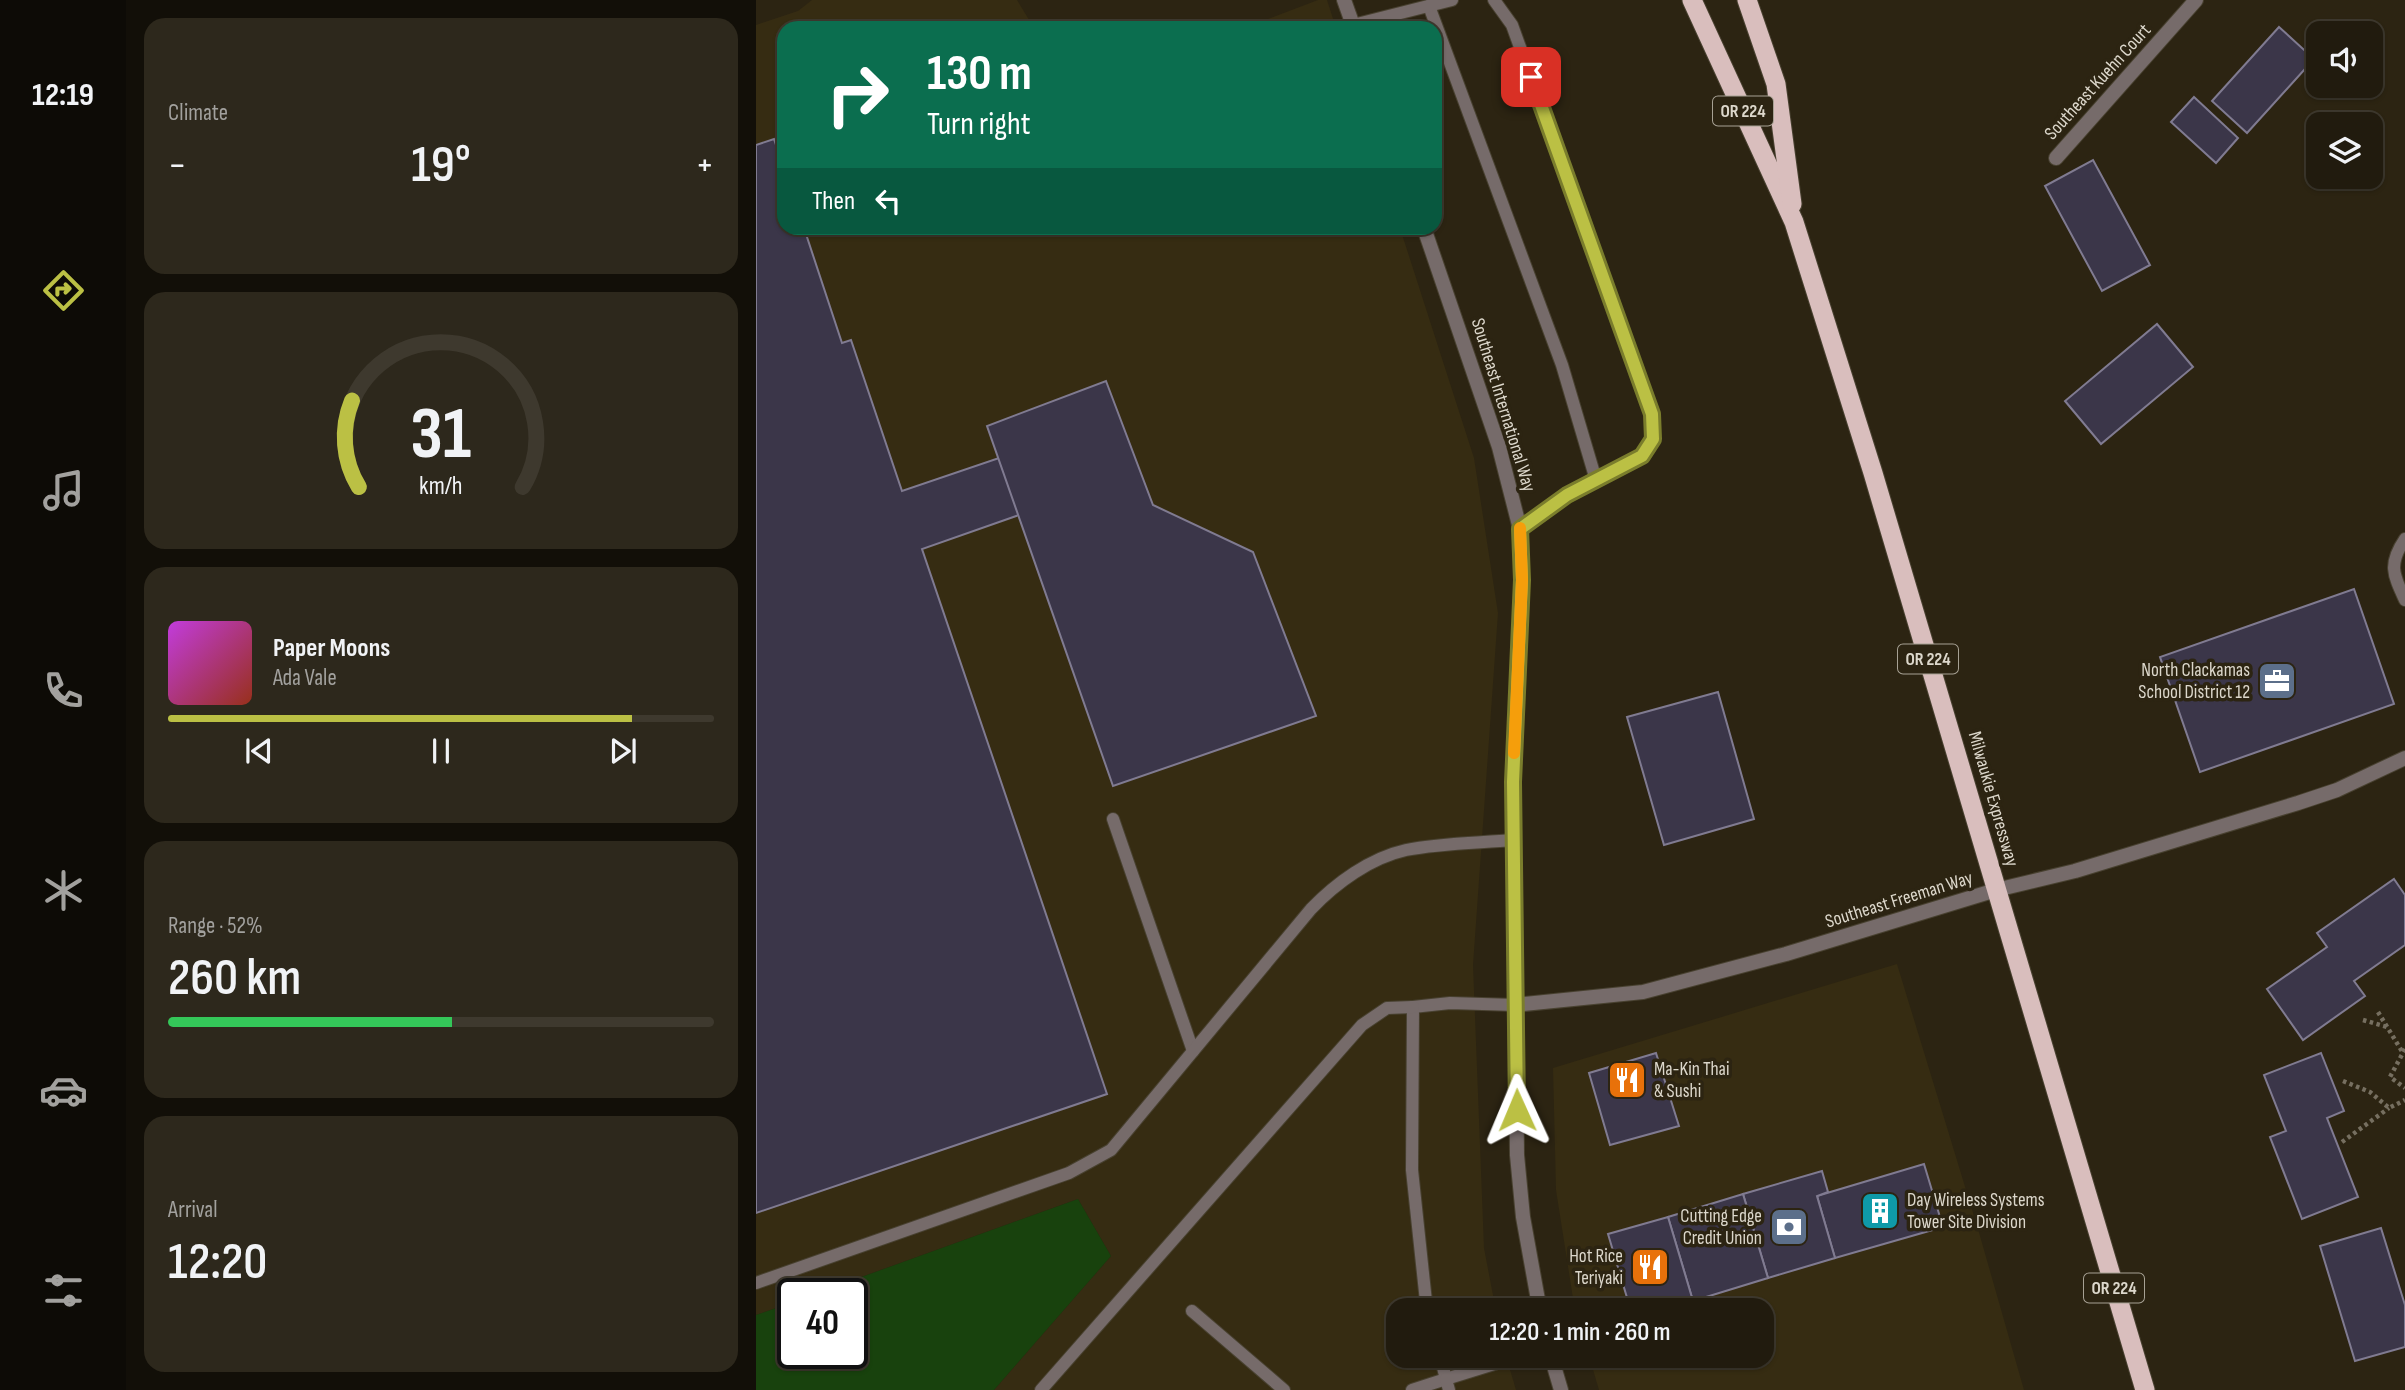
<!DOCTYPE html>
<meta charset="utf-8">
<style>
body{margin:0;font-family:"Sofia Sans Condensed",sans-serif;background:#2d281c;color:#f1f3f6;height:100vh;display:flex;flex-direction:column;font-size:26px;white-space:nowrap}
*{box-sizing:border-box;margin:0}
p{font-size:23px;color:#a2a19e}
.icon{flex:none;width:38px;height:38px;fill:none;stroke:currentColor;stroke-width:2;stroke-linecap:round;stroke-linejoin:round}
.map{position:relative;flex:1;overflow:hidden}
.panel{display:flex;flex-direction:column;gap:18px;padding:18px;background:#120f08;width:630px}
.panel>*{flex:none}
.top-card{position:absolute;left:21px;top:21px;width:665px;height:214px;border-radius:21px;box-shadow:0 2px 5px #0004,0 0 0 2px #3e392e;background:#0b6e4f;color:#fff;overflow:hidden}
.tools{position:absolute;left:1550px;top:21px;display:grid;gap:14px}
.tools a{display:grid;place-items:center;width:77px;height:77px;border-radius:14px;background:#211b0e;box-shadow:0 2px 5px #0004,0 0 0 2px #3e392e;font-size:35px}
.speed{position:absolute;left:21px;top:1278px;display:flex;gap:14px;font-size:35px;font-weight:700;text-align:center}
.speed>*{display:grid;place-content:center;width:91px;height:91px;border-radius:50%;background:#211b0e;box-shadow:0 2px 5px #0004,0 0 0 2px #3e392e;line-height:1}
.speed .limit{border:4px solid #111;border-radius:10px;background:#fff;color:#111}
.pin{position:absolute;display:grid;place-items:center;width:60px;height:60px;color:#fff;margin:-30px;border-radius:14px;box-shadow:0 4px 10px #0006}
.me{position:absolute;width:77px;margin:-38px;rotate:359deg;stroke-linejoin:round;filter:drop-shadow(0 0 5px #0008)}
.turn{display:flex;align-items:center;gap:24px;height:147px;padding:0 35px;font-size:32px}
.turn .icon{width:91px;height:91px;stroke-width:2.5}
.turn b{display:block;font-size:49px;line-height:60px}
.then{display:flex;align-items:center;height:66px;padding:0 35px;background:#0003;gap:14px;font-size:26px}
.big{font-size:52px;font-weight:600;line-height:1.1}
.panel .tile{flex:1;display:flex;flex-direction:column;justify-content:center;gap:10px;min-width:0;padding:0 24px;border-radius:21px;background:#2d281c}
.panel .dial{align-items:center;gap:0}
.dial svg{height:182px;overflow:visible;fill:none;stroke:#3e392e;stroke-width:7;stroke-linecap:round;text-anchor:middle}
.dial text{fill:#f1f3f6;stroke:none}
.song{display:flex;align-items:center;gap:21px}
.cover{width:84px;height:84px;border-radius:10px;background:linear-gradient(135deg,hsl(290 70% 55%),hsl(10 70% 35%))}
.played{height:7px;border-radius:4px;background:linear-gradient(90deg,#bbc044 85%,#3e392e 85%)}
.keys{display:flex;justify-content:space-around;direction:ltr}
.heat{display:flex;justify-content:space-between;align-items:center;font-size:38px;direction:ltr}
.charge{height:10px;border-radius:5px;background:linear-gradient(90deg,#34c759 52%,#3e392e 0)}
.trip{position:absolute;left:630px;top:1298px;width:388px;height:70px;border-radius:21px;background:#211b0e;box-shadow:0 2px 5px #0004,0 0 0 2px #3e392e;font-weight:600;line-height:70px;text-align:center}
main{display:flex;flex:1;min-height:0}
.menu{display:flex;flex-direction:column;width:126px;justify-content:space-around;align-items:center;background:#0d0b06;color:#a2a19e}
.menu .icon{width:49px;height:49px}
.menu .on{color:#bbc044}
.menu b{font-size:32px;color:#f1f3f6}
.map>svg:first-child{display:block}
</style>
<main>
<nav class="menu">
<b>12:19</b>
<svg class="icon on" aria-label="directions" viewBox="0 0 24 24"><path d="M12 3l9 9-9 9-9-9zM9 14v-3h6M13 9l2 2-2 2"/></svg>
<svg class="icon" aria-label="music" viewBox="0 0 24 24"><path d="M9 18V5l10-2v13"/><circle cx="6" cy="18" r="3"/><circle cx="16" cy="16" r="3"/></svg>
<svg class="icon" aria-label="phone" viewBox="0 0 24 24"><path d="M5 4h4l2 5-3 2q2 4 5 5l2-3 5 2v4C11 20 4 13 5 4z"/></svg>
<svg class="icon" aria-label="climate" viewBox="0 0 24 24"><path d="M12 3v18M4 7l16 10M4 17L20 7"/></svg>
<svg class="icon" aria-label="car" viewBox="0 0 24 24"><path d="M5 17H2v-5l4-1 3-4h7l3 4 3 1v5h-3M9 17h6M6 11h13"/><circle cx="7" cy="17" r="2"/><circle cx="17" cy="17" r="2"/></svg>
<svg class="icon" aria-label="filters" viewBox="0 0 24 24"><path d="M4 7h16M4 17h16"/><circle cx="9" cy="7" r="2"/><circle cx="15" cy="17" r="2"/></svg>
</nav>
<section class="panel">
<div class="tile"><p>Climate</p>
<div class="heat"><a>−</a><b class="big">19°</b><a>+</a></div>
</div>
<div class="tile dial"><svg viewBox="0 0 100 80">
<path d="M14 69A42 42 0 1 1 86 69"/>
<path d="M14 69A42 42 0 0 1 11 31" stroke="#bbc044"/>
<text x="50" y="56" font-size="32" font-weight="700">31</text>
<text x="50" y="72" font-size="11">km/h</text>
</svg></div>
<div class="tile">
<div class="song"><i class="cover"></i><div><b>Paper Moons</b><p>Ada Vale</p></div></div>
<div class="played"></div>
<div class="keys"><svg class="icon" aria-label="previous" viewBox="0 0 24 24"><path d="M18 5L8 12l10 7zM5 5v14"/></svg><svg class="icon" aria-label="pause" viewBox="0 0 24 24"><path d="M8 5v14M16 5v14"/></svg><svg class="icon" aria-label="next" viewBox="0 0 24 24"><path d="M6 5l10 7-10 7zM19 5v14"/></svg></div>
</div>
<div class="tile"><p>Range · 52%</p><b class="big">260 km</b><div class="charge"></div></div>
<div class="tile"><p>Arrival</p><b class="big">12:20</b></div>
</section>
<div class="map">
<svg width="1649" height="1390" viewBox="0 0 1649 1390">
<rect width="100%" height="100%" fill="#2c2412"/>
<g fill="#362c12">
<polygon points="56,0 261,0 278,28 28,28 28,228 644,228 718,458 742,613 717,965 728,1248 740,1311 642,1311 642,1356 750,1356 760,1390 238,1390 355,1256 322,1199 61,1293 37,1293 37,1302 0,1315 0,25 42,11"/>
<polygon points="562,0 571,0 580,28 488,28"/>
<polygon points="1141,964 1222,1229 1268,1390 843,1390 833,1356 1006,1356 1006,1311 819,1311 800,1190 797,1068"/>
</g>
<polygon fill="#18420d" points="322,1199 355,1256 238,1390 0,1390 0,1315 37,1302 37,1353 96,1353 96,1293 61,1293"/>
<g fill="#3b3649" stroke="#807b91" stroke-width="2">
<polygon points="1523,27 1558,59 1491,133 1456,101"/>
<polygon points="1438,97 1482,138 1460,163 1415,122"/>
<polygon points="18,139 28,169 28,228 48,228 86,343 95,340 146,491 243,458 263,515 166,549 351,1094 0,1213 0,145"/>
<polygon points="1337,160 1394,265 1346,291 1289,186"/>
<polygon points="1401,324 1437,367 1345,444 1309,401"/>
<polygon points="350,381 397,505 497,552 560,716 357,786 231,426"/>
<polygon points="1598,589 1638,704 1444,772 1404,657"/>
<polygon points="962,692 998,819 908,845 871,717"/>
<polygon points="1638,879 1649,895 1649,945 1598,981 1609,996 1547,1040 1511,989 1571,947 1561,933"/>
<polygon points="900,1053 923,1126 854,1145 833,1073"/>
<polygon points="1565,1053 1588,1111 1571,1118 1602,1197 1546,1219 1514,1137 1530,1131 1508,1075"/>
<polygon points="1168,1164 1187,1227 1079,1258 1061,1196"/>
<polygon points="1066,1171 1072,1192 1061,1196 1079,1258 1012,1278 987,1194"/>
<polygon points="987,1194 1012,1278 937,1301 912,1217"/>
<polygon points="912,1217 937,1301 902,1311 875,1311 852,1234"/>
<polygon points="1625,1228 1649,1305 1649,1347 1599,1361 1564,1246"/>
</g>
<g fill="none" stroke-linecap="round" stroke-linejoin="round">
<defs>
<g id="service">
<polyline points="738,0 756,25 896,414 897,438 886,456 811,495 764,529"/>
<polyline points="673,6 806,365 840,480"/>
<polyline points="597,25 696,0"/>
<path d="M1649 539C1632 564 1637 574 1649 600"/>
<polyline points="357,819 437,1051"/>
<path d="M0 1283 313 1173 355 1150 555 909C580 883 614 858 650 850 685 843 722 843 757 840"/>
<polyline points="436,1311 528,1390"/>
<polyline points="671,1311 656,1170 657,1007 694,1003 759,1005"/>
<polyline points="285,1390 606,1025 631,1008 657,1007"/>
<polyline points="656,1390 690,1379 684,1356"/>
<polyline points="693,1390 690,1379 764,1356"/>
</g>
<polyline id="minor" points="1300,158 1440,0"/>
<g id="tertiary">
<polyline points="588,0 598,28"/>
<polyline points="668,228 743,447 764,529 766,580 757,782 761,1155 767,1217 784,1311"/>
<polyline points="759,1005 887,992 1030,954 1240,890 1319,871 1542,803 1581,790 1649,758"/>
<polyline points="795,1356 805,1390"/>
</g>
<g id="trunk">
<polyline points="936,0 1038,222 1117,473 1389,1390"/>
<polyline points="991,0 1020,84 1036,204"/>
</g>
</defs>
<use href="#service" stroke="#484130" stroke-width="14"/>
<use href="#minor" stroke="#484130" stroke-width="16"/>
<use href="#tertiary" stroke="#484130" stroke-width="16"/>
<use href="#trunk" stroke="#484130" stroke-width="21"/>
<g stroke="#766f60" stroke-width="4.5" stroke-dasharray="3.5 3.5" stroke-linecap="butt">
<polyline points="1622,1012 1647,1053"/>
<polyline points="1607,1020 1631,1027"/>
<polyline points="1649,1049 1634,1077 1649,1088"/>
<polyline points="1587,1081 1614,1092 1633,1108 1649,1100"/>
<polyline points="1586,1142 1633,1108"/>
</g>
<use href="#service" stroke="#766b6a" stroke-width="12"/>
<use href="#minor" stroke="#766b6a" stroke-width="14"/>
<use href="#tertiary" stroke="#766b6a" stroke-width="14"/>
<use href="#trunk" stroke="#d9bebd" stroke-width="19"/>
</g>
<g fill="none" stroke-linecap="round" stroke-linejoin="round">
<defs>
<polyline id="route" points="761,1110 757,782 766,580 764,529 811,495 886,456 897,439 896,414 775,77"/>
</defs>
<use href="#route" stroke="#7a7d2c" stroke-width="18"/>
<use href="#route" stroke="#bbc044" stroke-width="12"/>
<polyline stroke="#f59e0b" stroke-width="12" points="758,753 766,580 764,528"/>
</g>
<defs>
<symbol id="office-square" viewBox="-11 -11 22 22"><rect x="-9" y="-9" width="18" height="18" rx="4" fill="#5c6f8a" stroke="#2c2412"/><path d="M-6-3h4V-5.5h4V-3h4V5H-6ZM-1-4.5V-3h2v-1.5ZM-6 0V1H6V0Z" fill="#fff"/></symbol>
<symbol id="restaurant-square" viewBox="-11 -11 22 22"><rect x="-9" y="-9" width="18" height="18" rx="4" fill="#e8710a" stroke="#2c2412"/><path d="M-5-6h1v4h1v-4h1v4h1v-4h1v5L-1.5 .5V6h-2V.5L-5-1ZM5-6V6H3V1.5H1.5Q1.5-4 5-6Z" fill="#fff"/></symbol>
<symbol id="building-square" viewBox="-11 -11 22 22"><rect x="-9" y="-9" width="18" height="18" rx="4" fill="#0f9aa8" stroke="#2c2412"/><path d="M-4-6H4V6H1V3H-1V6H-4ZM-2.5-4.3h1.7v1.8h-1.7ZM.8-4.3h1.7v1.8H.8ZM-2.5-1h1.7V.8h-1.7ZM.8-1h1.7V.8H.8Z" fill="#fff"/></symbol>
<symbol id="bank-square" viewBox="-11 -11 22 22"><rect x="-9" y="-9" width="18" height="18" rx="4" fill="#5c6f8a" stroke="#2c2412"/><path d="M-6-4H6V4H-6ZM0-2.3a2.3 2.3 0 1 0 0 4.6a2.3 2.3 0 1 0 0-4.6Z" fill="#fff"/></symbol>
</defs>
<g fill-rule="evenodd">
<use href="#office-square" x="1499" y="659" width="44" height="44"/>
<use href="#restaurant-square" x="849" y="1058" width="44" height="44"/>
<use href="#building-square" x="1102" y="1189" width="44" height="44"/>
<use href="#bank-square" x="1011" y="1205" width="44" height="44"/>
<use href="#restaurant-square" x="872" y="1245" width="44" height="44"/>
</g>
<g text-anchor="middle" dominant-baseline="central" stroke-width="7" stroke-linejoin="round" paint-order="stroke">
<g fill="#2c2412" stroke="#a7a194" stroke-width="2">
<rect x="957" y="96.5" width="60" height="29" rx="5"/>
<rect x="1142" y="644.5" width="60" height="29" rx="5"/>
<rect x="1328" y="1273.5" width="60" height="29" rx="5"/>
</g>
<g font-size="18" font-weight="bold" fill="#dcd7cb">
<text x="987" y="111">OR 224</text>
<text x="1172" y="659">OR 224</text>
<text x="1358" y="1288">OR 224</text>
</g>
<g font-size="19" fill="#dcd7cb" stroke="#2c2412">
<text transform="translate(1342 82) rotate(-48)">Southeast Kuehn Court</text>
<text transform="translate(747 405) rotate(73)">Southeast International Way</text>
<text transform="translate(1237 799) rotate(74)">Milwaukie Expressway</text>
<text transform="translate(1143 900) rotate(-17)">Southeast Freeman Way</text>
</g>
<g font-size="19" fill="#dcd7cb" stroke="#2c2412" text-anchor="end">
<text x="1494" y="670">North Clackamas<tspan x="1494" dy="22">School District 12</tspan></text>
<text x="898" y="1069" text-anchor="start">Ma-Kin Thai<tspan x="898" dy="22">&amp; Sushi</tspan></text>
<text x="1151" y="1200" text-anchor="start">Day Wireless Systems<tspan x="1151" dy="22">Tower Site Division</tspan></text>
<text x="1006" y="1216">Cutting Edge<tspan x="1006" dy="22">Credit Union</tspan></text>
<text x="867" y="1256">Hot Rice<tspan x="867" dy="22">Teriyaki</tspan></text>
</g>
</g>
</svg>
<div class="tools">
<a><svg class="icon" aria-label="sound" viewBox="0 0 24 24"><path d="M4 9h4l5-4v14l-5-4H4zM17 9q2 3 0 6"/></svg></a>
<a><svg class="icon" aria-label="layers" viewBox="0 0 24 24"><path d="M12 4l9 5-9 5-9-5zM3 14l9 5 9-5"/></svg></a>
</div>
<div class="speed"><div class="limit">40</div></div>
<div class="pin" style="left:775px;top:77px;background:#d93025"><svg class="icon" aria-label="arrive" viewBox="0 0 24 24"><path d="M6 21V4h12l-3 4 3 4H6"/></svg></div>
<svg class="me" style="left:761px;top:1110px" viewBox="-20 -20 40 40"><path d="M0-17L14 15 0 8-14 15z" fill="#bbc044" stroke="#fff" stroke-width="4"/></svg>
<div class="trip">12:20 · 1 min · 260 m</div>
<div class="top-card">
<div class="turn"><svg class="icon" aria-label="right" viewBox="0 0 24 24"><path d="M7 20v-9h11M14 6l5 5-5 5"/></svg><div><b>130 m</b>Turn right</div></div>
<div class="then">Then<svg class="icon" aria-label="left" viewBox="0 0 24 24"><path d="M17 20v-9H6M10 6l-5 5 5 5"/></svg></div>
</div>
</div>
</main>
